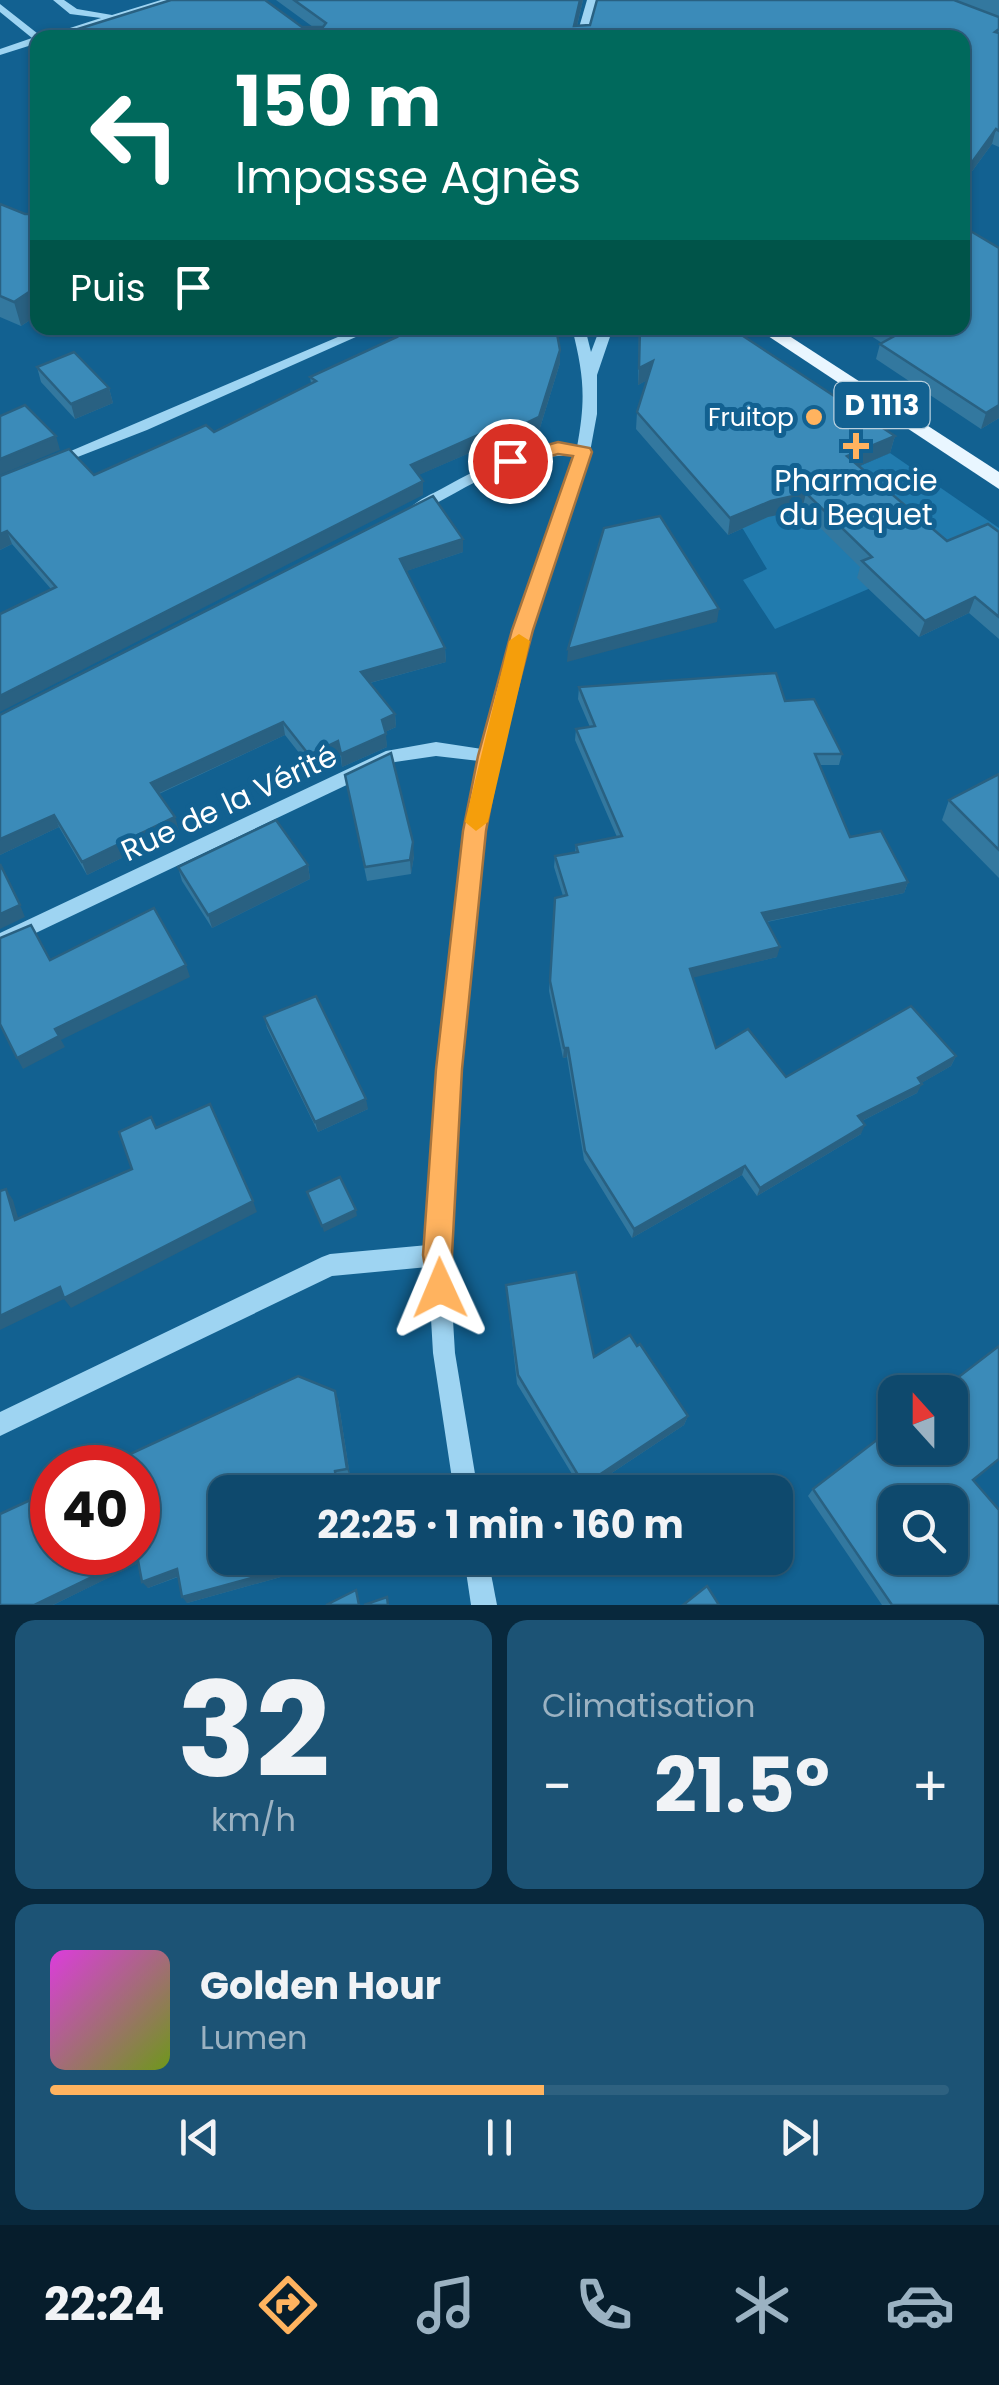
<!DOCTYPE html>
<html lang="fr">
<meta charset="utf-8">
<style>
body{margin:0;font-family:Poppins,sans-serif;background:#1c5375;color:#f1f3f6;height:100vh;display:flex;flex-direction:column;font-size:38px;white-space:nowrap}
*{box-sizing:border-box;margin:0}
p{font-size:32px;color:#9bb2c2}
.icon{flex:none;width:55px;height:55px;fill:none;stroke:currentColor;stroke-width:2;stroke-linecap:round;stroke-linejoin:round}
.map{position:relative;height:1605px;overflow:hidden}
.sheet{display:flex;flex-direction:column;gap:15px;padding:15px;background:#08283c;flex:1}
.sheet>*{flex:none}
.hud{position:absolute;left:30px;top:30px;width:940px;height:305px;border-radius:20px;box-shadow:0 2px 8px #0004,0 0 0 2px #2e6180;background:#00695c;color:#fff;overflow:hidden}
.needle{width:65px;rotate:339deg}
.fabs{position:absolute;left:878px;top:1375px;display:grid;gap:20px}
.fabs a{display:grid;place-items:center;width:90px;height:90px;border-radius:20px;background:#0e496d;box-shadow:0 2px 8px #0004,0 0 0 2px #2e6180;font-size:50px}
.speed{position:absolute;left:30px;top:1445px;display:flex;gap:20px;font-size:50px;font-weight:700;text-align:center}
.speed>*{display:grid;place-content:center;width:130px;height:130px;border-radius:50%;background:#0e496d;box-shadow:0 2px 8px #0004,0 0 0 2px #2e6180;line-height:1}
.speed .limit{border:15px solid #d22;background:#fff;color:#111}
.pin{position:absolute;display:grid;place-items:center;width:85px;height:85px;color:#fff;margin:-42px;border:5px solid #fff;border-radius:50%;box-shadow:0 2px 10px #0007}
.me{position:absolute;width:110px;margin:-55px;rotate:359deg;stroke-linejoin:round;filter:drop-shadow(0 0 8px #0008)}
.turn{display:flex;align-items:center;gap:35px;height:210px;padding:0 40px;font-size:45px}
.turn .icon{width:130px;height:130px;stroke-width:2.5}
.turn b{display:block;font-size:70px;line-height:85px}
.then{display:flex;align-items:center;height:95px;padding:0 40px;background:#0003;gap:20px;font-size:38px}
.big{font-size:75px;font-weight:700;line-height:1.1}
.sheet .widget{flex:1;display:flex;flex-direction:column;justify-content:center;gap:15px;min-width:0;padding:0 35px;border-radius:20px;background:#1c5375}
.sheet .dial{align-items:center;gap:0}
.dial b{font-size:130px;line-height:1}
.song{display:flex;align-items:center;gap:30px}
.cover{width:120px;height:120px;border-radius:15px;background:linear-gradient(135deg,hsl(300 70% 55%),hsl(80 70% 35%))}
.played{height:10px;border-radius:5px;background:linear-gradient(90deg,#ffb35f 55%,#2e6180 55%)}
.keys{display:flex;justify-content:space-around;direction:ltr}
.heat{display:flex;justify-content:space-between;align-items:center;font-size:55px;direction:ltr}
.sheet .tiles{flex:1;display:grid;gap:15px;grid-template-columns:1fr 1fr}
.widget:last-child{grid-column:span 2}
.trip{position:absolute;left:208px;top:1475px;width:585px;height:100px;border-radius:20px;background:#0e496d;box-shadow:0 2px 8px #0004,0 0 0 2px #2e6180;font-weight:700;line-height:100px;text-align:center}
.menu{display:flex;height:160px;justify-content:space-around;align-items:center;background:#061d2c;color:#9bb2c2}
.menu .icon{width:70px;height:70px}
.menu .active{color:#ffb35f}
.menu b{font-size:45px;color:#f1f3f6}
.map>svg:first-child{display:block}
</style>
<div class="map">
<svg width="999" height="1605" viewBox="0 0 999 1605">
<rect width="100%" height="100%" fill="#126191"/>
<polygon fill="#217bae" points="890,453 999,528 999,533 775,629 743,580 767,569 737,519"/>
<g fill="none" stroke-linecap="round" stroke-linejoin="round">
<g fill="#9ed4f2" fill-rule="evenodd">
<polygon points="53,0 64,0 77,9 112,15 161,0 176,0 59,38 38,38 38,43 0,55 0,49 32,38 0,12 0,4 42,37 101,18 70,14"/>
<polygon points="587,0 597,0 586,38 576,38"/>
<polygon points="359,328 376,328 147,430 57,465 52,467 45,462"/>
<path d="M572 328H585L591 352 600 328H613L597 375V414L590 452 530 631 498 756 484 831 459 1069 449 1255 455 1353 478 1492H454L433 1353 428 1267 332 1276 0 1436V1412L322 1257 330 1254 428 1245C438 1083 449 921 479 761L436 756 395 762 0 950V933L386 751 436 742 482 749 514 631 575 456C518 452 470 486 422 511H412L410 508C419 499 432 494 443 488 485 465 528 444 577 447 586 398 584 376 572 328Z"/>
<polygon points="464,1558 488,1558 497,1605 471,1605"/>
</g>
<polygon fill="#e9f6ff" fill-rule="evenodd" points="756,328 777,328 999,472 999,489"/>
</g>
<g fill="#33789f">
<polygon points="171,0 265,0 302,27 313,27 276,0 583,0 577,26 590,25 597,0 999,0 999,147 992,144 962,185 962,38 49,38"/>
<polygon points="0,204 25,214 38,214 38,315 21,326 0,317"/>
<polygon points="999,248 999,418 981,429 876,359 880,344 882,343 859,328 962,328"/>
<polygon points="639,328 731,328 895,436 890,453 859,466 947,541 999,532 999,639 969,613 919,637 857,578 860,567 802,510 768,517 728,535 636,429 637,412 647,380 638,385"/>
<polygon points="394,332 560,350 560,363 539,431 495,451 488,445 418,475 423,481 423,495 51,589 12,544 0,550 0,476 94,475 214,432 311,383 310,377 395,338"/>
<polygon points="37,367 109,388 113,403 75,419 41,382"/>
<polygon points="463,539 463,552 406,571 445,648 446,662 370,683 395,714 396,727 385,732 387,747 342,767 340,754 311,768 285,735 159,794 179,830 87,875 59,827 0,855 0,715"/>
<polygon points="579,687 785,701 842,754 839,765 820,765 850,837 908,882 904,893 767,922 777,957 693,977 716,1048 786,1077 956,1056 951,1066 921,1083 917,1093 862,1121 861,1134 757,1196 742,1175 632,1238 584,1160 567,1057 563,1058 549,991 555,898 563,896 554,867 555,856 575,853 576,845 617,837 575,740 576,729 590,727 578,699"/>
<polygon points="999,774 999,878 942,820 949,800"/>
<polygon points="345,775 414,856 411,874 367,881"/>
<polygon points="308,865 310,879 212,928 182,881 178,867"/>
<polygon points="264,1017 368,1109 318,1132 267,1028"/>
<polygon points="506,1285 594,1357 688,1416 684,1425 583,1492 517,1384"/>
<polygon points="338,1399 350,1476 337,1479 340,1492 225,1492 225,1558 349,1558 187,1603 178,1577 148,1588 138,1563 53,1605 0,1605"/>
<polygon points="974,1481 999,1605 882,1605 808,1496 813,1489"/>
</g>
<g fill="#296182">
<polygon points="580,0 583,0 574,38 574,26"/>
<polygon points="996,129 992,144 962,185 962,176"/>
<polygon points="38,286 38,315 21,326 14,302"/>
<polygon points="560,350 560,363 539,431 495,451 495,438"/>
<polygon points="653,361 652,378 638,385 639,368"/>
<polygon points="109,388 113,403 75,419 71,404"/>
<polygon points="999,405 999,418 981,429 986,413"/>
<polygon points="487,431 488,445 412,478 411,465"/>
<polygon points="56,436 60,450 0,475 0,459"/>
<polygon points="895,436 890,453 843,473 847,456"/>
<polygon points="423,481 423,495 0,712 0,696"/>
<polygon points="806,493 802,510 768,517 728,535 730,518 771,501"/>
<polygon points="7,531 12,544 0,550 0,534"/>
<polygon points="463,539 463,552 401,573 400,559"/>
<polygon points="975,597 969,613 919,637 925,621"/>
<polygon points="719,609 717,622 567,662 568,649"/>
<polygon points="445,648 446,662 362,685 361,672"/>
<polygon points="395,714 396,727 383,733 382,720"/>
<polygon points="283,722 285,735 155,795 151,783"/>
<polygon points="386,734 387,747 342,767 341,754"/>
<polygon points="338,741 340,754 311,768 309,755"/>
<polygon points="54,815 59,827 0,855 0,839"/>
<polygon points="175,817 179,830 87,875 82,862"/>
<polygon points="413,842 414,856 411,874 410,860"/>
<polygon points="308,865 310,879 212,928 208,915"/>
<polygon points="908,882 904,893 759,923 762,913"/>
<polygon points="20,905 25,917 0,929 0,914"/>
<polygon points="780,947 777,957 688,979 690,969"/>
<polygon points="186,965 190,977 61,1040 65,1047 23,1069 17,1058 55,1029"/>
<polygon points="564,1048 568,1048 567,1057 563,1058"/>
<polygon points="956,1056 951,1066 913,1088 918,1078"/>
<polygon points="922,1084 917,1093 854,1125 858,1116"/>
<polygon points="366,1099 368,1109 318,1132 315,1122"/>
<polygon points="865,1125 861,1134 757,1196 760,1188"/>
<polygon points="745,1166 742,1175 632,1238 634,1229"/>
<polygon points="6,1189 13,1200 22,1231 15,1220"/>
<polygon points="253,1201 257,1212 71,1308 64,1299 0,1330 0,1316 60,1287"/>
<polygon points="356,1210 357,1216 324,1232 322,1226"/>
<polygon points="335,1391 338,1399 350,1476 347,1469"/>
<polygon points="688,1416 684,1425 583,1492 584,1485"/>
<polygon points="137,1555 143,1561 53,1605 34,1605"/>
<polygon points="324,1558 349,1558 187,1603 182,1597"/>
<polygon points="177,1569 182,1575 148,1588 142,1582"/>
</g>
<g fill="#3b8bb9" stroke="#296182" stroke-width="2.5" fill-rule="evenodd">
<polygon points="171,0 265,0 302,27 323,27 326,23 294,0 580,0 574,26 590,25 597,0 954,0 999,17 999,29 995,32 999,33 999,131 996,129 962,176 962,38 49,38"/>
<polygon points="0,204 25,214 38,214 38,286 14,302 0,296"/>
<polygon points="962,226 999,248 999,405 986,413 880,344 898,334 887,328 962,328"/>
<polygon points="403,328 556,328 560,350 539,417 495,438 487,431 411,465 423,481 0,696 0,614 56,587 7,531 0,534 0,476 69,449 94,475 206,425 214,432 316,381 310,377 397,337 394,332"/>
<polygon points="640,328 731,328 895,436 847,456 947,541 988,524 999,532 999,617 975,597 925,621 862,561 872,557 806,493 771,501 730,518 637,412 653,361 639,368"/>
<polygon points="74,352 109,388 71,404 37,367"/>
<polygon points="25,405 56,436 0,459 0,416"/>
<polygon points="433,496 463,539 400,559 445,648 361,672 395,714 382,720 386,734 341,754 338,741 309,755 283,722 151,783 175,817 82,862 54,815 0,839 0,715"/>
<polygon points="660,516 719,609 568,649 604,528"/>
<polygon points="776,673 785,701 814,699 842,754 815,754 850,837 881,831 908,882 762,913 780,947 690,969 716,1048 748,1029 786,1077 911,1006 956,1056 918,1078 922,1084 858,1116 865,1125 760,1188 745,1166 634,1229 585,1151 568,1048 564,1048 550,981 555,898 567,895 555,856 578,852 576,845 622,836 576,729 595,726 579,687"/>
<polygon points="391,753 413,842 410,860 365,867 345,775"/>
<polygon points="999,774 999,850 949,800"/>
<polygon points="276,820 308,865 208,915 178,867"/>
<polygon points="0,864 20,905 0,914"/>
<polygon points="154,908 186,965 55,1029 59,1036 17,1058 0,1024 0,938 31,925 50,960"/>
<polygon points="316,996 366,1099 315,1122 264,1017"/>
<polygon points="210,1104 253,1201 64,1298 60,1287 0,1316 0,1191 6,1189 15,1220 132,1169 119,1132 151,1117 156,1128"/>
<polygon points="340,1177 356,1210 322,1226 307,1192"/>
<polygon points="576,1272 594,1357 630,1335 637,1346 640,1344 688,1416 584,1485 518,1375 506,1285"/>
<path d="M999 1346V1459L973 1480 999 1510V1605H892L813 1489 895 1426V1448H950V1392H939ZM895 1502H950V1558H895Z"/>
<polygon points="298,1376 335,1391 347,1469 335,1471 338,1492 225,1492 225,1558 324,1558 182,1597 177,1569 142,1582 137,1555 34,1605 0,1605 0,1514 52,1490 52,1552 138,1552 138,1468 100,1468"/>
<polygon points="707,1586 719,1605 683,1605"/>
<polygon points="356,1590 359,1605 326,1605"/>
<polygon points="387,1597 388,1605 364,1605"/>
</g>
<polygon fill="#ffb35f" stroke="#a6743e" stroke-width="2.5" points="558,442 590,448 592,452 533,630 500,756 486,831 462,1069 452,1255 454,1288 450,1298 440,1302 430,1298 423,1255 436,1069 463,831 478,756 512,630 573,456 558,454 510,467 501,461 504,457"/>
<polygon fill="#f59e0b" points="519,634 530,641 488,822 476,831 465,822 509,641"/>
<g fill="#ffb35f" stroke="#126191" stroke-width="4">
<circle cx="814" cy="417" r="10"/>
<path d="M851 431h10v10h10v10h-10v10h-10v-10h-10v-10h10z"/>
</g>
<g text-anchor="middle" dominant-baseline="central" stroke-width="10" stroke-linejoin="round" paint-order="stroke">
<g font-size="25" fill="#fff" stroke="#126191" text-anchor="end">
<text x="794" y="417">Fruitop</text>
</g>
<rect fill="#126191" stroke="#b8d0de" stroke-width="2.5" x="834.5" y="382" width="95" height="46" rx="8"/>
<g font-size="28" font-weight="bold" fill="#fff">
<text x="882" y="405">D 1113</text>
</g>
<g font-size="30" fill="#fff" stroke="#126191">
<text x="856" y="480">Pharmacie<tspan x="856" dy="34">du Bequet</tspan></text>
</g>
<g font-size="30" fill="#fff" stroke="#126191">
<text transform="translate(229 803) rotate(-25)">Rue de la Vérité</text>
</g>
</g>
</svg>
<div class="fabs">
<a><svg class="needle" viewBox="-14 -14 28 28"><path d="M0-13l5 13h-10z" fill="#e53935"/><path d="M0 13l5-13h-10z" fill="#9bb2c2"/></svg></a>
<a><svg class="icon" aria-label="search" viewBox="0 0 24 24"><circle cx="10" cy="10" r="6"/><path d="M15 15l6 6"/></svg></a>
</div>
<div class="speed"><div class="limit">40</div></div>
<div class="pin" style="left:510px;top:461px;background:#d93025"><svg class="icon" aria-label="arrive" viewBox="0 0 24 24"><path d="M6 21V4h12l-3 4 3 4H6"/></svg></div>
<svg class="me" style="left:440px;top:1288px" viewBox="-20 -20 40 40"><path d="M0-17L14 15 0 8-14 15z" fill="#ffb35f" stroke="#fff" stroke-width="4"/></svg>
<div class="trip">22:25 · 1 min · 160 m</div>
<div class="hud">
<div class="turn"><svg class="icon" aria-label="left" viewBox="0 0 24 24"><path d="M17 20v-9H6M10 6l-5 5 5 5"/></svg><div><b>150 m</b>Impasse Agnès</div></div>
<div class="then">Puis<svg class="icon" aria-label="arrive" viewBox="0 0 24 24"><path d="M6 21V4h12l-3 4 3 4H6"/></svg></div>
</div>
</div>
<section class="sheet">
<div class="tiles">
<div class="widget dial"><b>32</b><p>km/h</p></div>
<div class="widget"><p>Climatisation</p>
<div class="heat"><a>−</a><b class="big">21.5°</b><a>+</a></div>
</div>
<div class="widget">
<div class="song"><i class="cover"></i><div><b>Golden Hour</b><p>Lumen</p></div></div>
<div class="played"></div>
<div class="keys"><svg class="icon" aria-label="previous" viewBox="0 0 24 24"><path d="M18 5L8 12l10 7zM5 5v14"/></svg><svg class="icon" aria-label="pause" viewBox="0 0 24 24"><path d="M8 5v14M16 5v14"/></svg><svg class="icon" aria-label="next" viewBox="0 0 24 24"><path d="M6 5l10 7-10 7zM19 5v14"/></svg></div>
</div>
</div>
</section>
<nav class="menu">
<b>22:24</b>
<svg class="icon active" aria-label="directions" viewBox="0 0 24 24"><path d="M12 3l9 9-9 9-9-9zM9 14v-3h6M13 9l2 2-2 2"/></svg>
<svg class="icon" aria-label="music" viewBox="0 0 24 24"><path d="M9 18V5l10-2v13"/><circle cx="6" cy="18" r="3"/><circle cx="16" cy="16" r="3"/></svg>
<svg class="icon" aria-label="phone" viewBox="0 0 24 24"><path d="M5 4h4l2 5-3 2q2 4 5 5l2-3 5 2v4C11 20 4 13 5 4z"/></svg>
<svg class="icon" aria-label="climate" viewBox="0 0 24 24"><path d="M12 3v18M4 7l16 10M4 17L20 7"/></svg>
<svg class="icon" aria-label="car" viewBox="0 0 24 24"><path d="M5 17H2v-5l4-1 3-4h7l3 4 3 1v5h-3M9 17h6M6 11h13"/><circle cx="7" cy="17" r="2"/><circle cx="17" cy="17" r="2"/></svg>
</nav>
